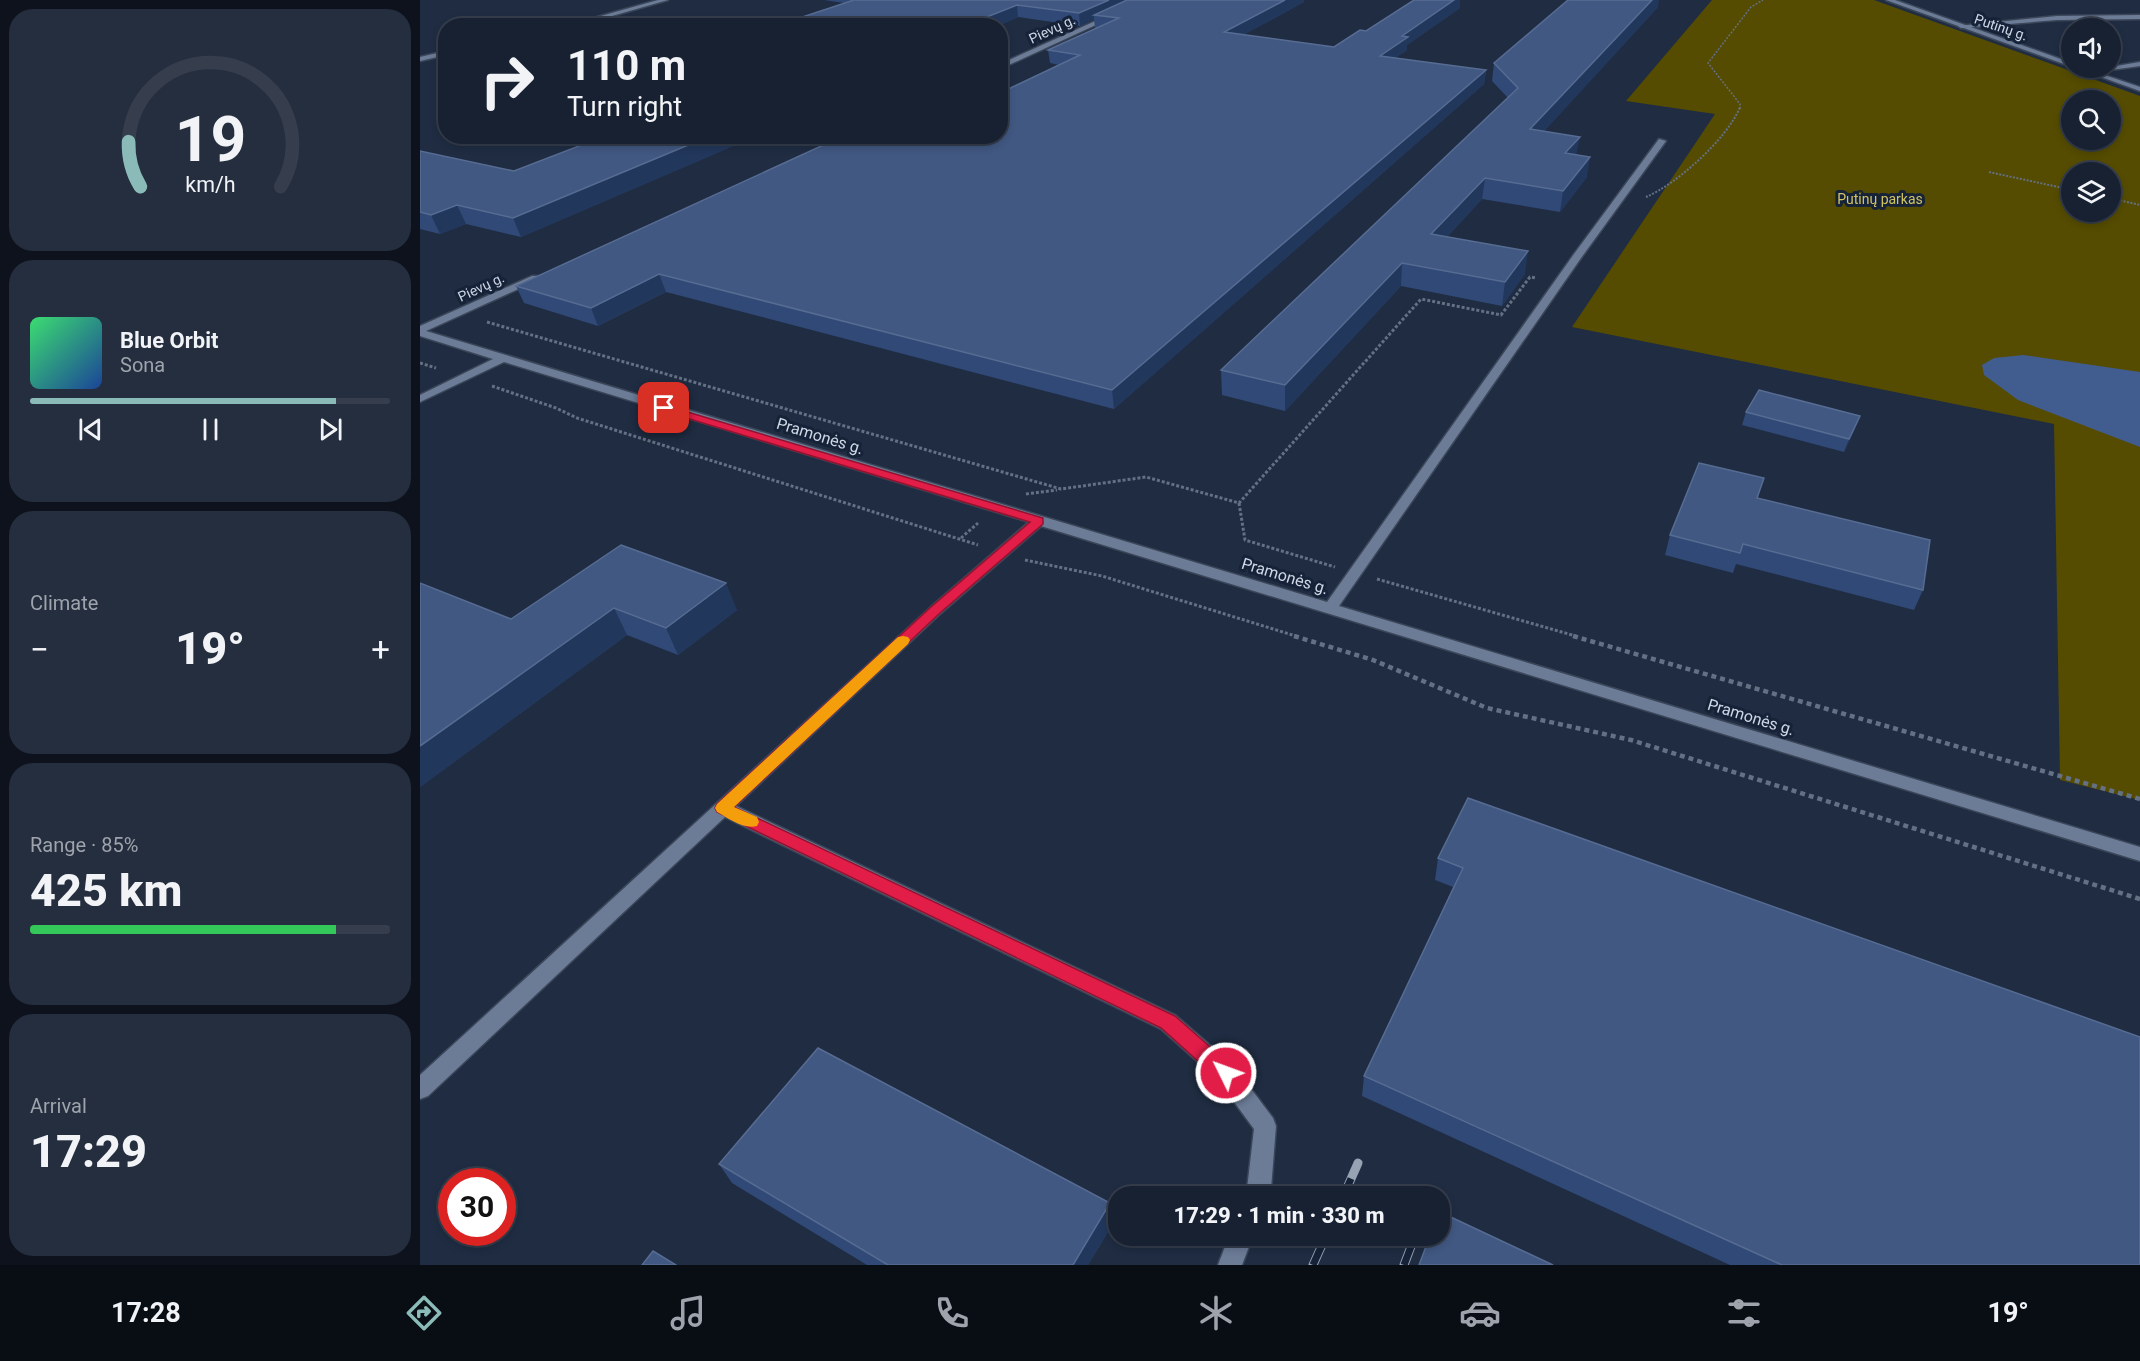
<!DOCTYPE html>
<meta charset="utf-8">
<style>
body{margin:0;font-family:Roboto,sans-serif;background:#242e3e;color:#f1f3f6;height:100vh;display:flex;flex-direction:column;font-size:22px;white-space:nowrap}
*{box-sizing:border-box;margin:0}
p{font-size:20px;color:#9ea3ac}
.icon{flex:none;width:33px;height:33px;fill:none;stroke:currentColor;stroke-width:2;stroke-linecap:round;stroke-linejoin:round}
.map{position:relative;flex:1;overflow:hidden}
.sheet{display:flex;flex-direction:column;gap:9px;padding:9px;background:#0d121c;width:420px}
.sheet>*{flex:none}
.banner{position:absolute;left:18px;top:18px;width:570px;height:126px;border-radius:24px;box-shadow:0 3px 9px #0003,0 0 0 2px #363e4d;background:#172132;color:#f1f3f6;overflow:hidden}
.tools{position:absolute;left:1641px;top:18px;display:grid;gap:12px}
.tools a{display:grid;place-items:center;width:60px;height:60px;border-radius:50%;background:#172132;box-shadow:0 3px 9px #0003,0 0 0 2px #363e4d;font-size:30px}
.speed{position:absolute;left:18px;top:1168px;display:flex;gap:12px;font-size:30px;font-weight:700;text-align:center}
.speed>*{display:grid;place-content:center;width:78px;height:78px;border-radius:50%;background:#172132;box-shadow:0 3px 9px #0003,0 0 0 2px #363e4d;line-height:1}
.speed .limit{border:9px solid #d22;background:#fff;color:#111}
.pin{position:absolute;display:grid;place-items:center;width:51px;height:51px;color:#fff;margin:-26px;border-radius:12px;box-shadow:0 3px 9px #0006}
.me{position:absolute;width:66px;margin:-33px;rotate:312deg;stroke-linejoin:round;filter:drop-shadow(0 0 4px #0008)}
.turn{display:flex;align-items:center;gap:21px;height:126px;padding:0 30px;font-size:27px}
.turn .icon{width:78px;height:78px;stroke-width:2.5}
.turn b{display:block;font-size:42px;line-height:51px}
.big{font-size:45px;font-weight:800;line-height:1.1}
.sheet .tile{flex:1;display:flex;flex-direction:column;justify-content:center;gap:9px;min-width:0;padding:0 21px;border-radius:24px;background:#242e3e}
.sheet .dial{align-items:center;gap:0}
.dial svg{height:156px;overflow:visible;fill:none;stroke:#363e4d;stroke-width:7;stroke-linecap:round;text-anchor:middle}
.dial text{fill:#f1f3f6;stroke:none}
.song{display:flex;align-items:center;gap:18px}
.cover{width:72px;height:72px;border-radius:9px;background:linear-gradient(135deg,hsl(140 70% 55%),hsl(220 70% 35%))}
.played{height:6px;border-radius:3px;background:linear-gradient(90deg,#8bbbb9 85%,#363e4d 85%)}
.keys{display:flex;justify-content:space-around;direction:ltr}
.heat{display:flex;justify-content:space-between;align-items:center;font-size:33px;direction:ltr}
.charge{height:9px;border-radius:4px;background:linear-gradient(90deg,#34c759 85%,#363e4d 0)}
.trip{position:absolute;left:688px;top:1186px;width:342px;height:60px;border-radius:24px;background:#172132;box-shadow:0 3px 9px #0003,0 0 0 2px #363e4d;font-weight:800;line-height:60px;text-align:center}
.tabs{display:flex;height:96px;justify-content:space-around;align-items:center;background:#090d14;color:#9ea3ac}
.tabs .icon{width:42px;height:42px}
.tabs .current{color:#8bbbb9}
.tabs b{font-size:27px;color:#f1f3f6}
main{display:flex;flex:1;min-height:0}
.map>svg:first-child{display:block}
</style>
<main>
<section class="sheet">
<div class="tile dial"><svg viewBox="0 0 100 80">
<path d="M14 69A42 42 0 1 1 86 69"/>
<path d="M14 69A42 42 0 0 1 8 46" stroke="#8bbbb9"/>
<text x="50" y="56" font-size="32" font-weight="700">19</text>
<text x="50" y="72" font-size="11">km/h</text>
</svg></div>
<div class="tile">
<div class="song"><i class="cover"></i><div><b>Blue Orbit</b><p>Sona</p></div></div>
<div class="played"></div>
<div class="keys"><svg class="icon" aria-label="previous" viewBox="0 0 24 24"><path d="M18 5L8 12l10 7zM5 5v14"/></svg><svg class="icon" aria-label="pause" viewBox="0 0 24 24"><path d="M8 5v14M16 5v14"/></svg><svg class="icon" aria-label="next" viewBox="0 0 24 24"><path d="M6 5l10 7-10 7zM19 5v14"/></svg></div>
</div>
<div class="tile"><p>Climate</p>
<div class="heat"><a>−</a><b class="big">19°</b><a>+</a></div>
</div>
<div class="tile"><p>Range · 85%</p><b class="big">425 km</b><div class="charge"></div></div>
<div class="tile"><p>Arrival</p><b class="big">17:29</b></div>
</section>
<div class="map">
<svg width="1720" height="1265" viewBox="0 0 1720 1265">
<rect width="100%" height="100%" fill="#1f2c42"/>
<path fill="#554c01" fill-rule="evenodd" d="M1292 0H1454L1720 96V800L1640 780 1634 424 1152 327 1295 114 1206 101ZM1652 100H1690V140H1652ZM1652 172H1690V212H1652Z"/>
<polygon fill="#415d8f" points="1603,355 1720,372 1720,447 1598,400 1564,375 1562,365 1574,358"/>
<g fill="none" stroke-linecap="round" stroke-linejoin="round">
<defs>
<g id="minor">
<polygon points="238,0 248,0 157,26 145,26"/>
<polygon points="722,0 730,0 580,69 580,64"/>
<polygon points="1720,15 1720,19 1637,20 1541,28 1538,26 1637,16"/>
<polygon points="26,51 26,55 0,61 0,57"/>
<polygon points="1720,62 1720,66 1669,73 1666,71"/>
<polygon points="1239,139 1246,141 1161,258 919,606 1720,847 1720,861 621,526 521,613 316,806 755,1015 814,1066 853,1118 856,1126 851,1189 848,1197 824,1197 827,1189 834,1129 798,1080 741,1029 305,817 8,1096 0,1099 0,1075 511,607 609,522 84,362 0,402 0,395 73,359 0,336 0,326 112,276 118,276 118,280 6,331 907,602 1154,254"/>
<polygon points="809,1236 833,1236 822,1265 798,1265"/>
</g>
<g id="secondary">
<polygon points="1466,0 1475,0 1652,63 1652,67"/>
<polygon points="1656,68 1664,68 1720,87 1720,91"/>
</g>
</defs>
<use href="#minor" stroke="#3b4659" stroke-width="3"/>
<use href="#secondary" stroke="#3b4659" stroke-width="3"/>
<polyline stroke="#647083" stroke-width="1.5" stroke-dasharray="2 1.5" stroke-linecap="butt" points="1320,109 1320,104 1288,63 1331,7 1343,0"/>
<g stroke="#647083" stroke-width="2" stroke-dasharray="2 1.5" stroke-linecap="butt">
<polyline points="1569,172 1652,190"/>
<path d="M1226 197C1257 184 1308 138 1320 107"/>
<polyline points="1690,198 1720,205"/>
</g>
<g stroke="#647083" stroke-width="3" stroke-dasharray="3 2" stroke-linecap="butt">
<polyline points="67,322 641,489 726,477 819,503 1001,299 1081,315 1110,277 1116,278"/>
<polyline points="0,363 16,368"/>
<polyline points="72,386 136,408 157,418 558,545"/>
<polyline points="606,494 637,490"/>
<polyline points="819,503 825,540 915,567"/>
<polyline points="541,538 558,523"/>
<polyline points="605,560 682,576 879,637"/>
<polyline points="957,579 1159,637"/>
</g>
<g stroke="#647083" stroke-width="4.5" stroke-dasharray="5 4" stroke-linecap="butt">
<polyline points="874,636 953,660 1067,708 1211,740 1720,899"/>
<polyline points="1153,636 1720,799"/>
</g>
<use href="#minor" fill="#6c7c97" fill-rule="evenodd"/>
<use href="#secondary" fill="#6c7c97" fill-rule="evenodd"/>
<defs>
<g id="rail">
<polyline points="923,1197 938,1163"/>
<polyline points="893,1265 906,1236"/>
<polyline points="984,1265 995,1236"/>
</g>
</defs>
<use href="#rail" stroke="#97a2b3" stroke-width="9"/>
<use href="#rail" stroke="#152238" stroke-width="7" stroke-dasharray="20" stroke-linecap="butt"/>
</g>
<g fill="#304976">
<polygon points="404,0 884,0 884,2 823,35 914,47 946,31 1040,8 987,45 987,50 975,58 1066,70 1064,84 694,409 246,292 178,326 104,303 96,286 580,136 639,65 630,63 628,50 677,28 675,28 674,19 660,26 598,17 578,26 368,26 367,22 424,3"/>
<polygon points="1238,7 1124,131 1157,155 1167,177 1140,212 1062,199 1027,237 1105,274 1082,306 981,286 865,411 802,395 801,370 1088,98 1072,81 1074,63"/>
<polygon points="185,136 333,136 334,137 101,237 46,224 20,234 0,229 0,151 94,171"/>
<polygon points="1326,412 1435,429 1424,452 1322,425"/>
<polygon points="1337,498 1503,590 1494,610 1316,564 1313,573 1245,555 1250,535"/>
<polygon points="201,545 317,610 258,655 207,635 0,787 0,583 91,619"/>
<polygon points="1048,798 1720,1265 1310,1265 942,1096 944,1076 1033,887 1015,880 1018,858"/>
<polygon points="299,1164 690,1203 694,1222 668,1265 447,1265 312,1183"/>
</g>
<g fill="#22375c">
<polygon points="689,0 717,0 674,15 674,19 660,26 659,13"/>
<polygon points="865,0 884,0 884,2 804,45 804,32"/>
<polygon points="1034,0 1040,0 1040,8 987,45 987,50 959,69 960,56 982,36"/>
<polygon points="1232,0 1239,0 1238,7 1108,149 1110,129"/>
<polygon points="597,5 598,17 578,26 544,26"/>
<polygon points="1066,70 1064,84 694,409 692,390"/>
<polygon points="290,136 333,136 334,137 101,237 93,218"/>
<polygon points="1160,137 1156,157 1145,153"/>
<polygon points="1170,157 1167,177 1140,212 1143,191"/>
<polygon points="1065,178 1062,199 1009,256 1011,234"/>
<polygon points="37,205 46,224 20,234 11,215"/>
<polygon points="1108,251 1105,274 1082,306 1085,282"/>
<polygon points="982,263 981,286 865,411 865,385"/>
<polygon points="239,274 246,292 178,326 171,308"/>
<polygon points="1440,416 1435,429 1424,452 1429,439"/>
<polygon points="306,583 317,610 258,655 246,628"/>
<polygon points="194,608 207,635 0,787 0,746"/>
<polygon points="690,1203 694,1222 668,1265 653,1265"/>
</g>
<g fill="#415882" stroke="#576c92" stroke-width="1.5">
<polygon points="434,0 689,0 659,13 597,5 544,26 388,26 367,22"/>
<polygon points="707,0 865,0 804,32 914,47 940,30 946,31 994,0 1034,0 982,36 988,37 960,56 1066,70 692,390 239,274 171,308 96,286 423,136 580,136 580,93 660,55 628,50 699,18 674,15"/>
<polygon points="1148,0 1232,0 1110,129 1160,137 1145,153 1170,157 1143,191 1065,178 1011,234 1108,251 1085,282 982,263 865,385 801,370 1098,88 1074,63"/>
<polygon points="185,136 290,136 93,218 37,205 11,215 0,212 0,151 94,171"/>
<polygon points="1339,390 1440,416 1429,439 1326,412"/>
<polygon points="1279,463 1344,478 1337,498 1510,540 1503,590 1323,544 1320,553 1250,535"/>
<polygon points="201,545 306,583 246,628 194,608 0,746 0,583 91,619"/>
<polygon points="1048,798 1720,1037 1720,1265 1362,1265 944,1076 1043,868 1018,858"/>
<polygon points="398,1048 690,1203 653,1265 468,1265 299,1164"/>
<polygon points="1020,1212 1133,1265 999,1265 1010,1236 1020,1236"/>
<polygon points="233,1251 256,1265 222,1265"/>
</g>
<polygon fill="#e11d48" stroke="#92132f" stroke-width="1.5" points="244,405 623,518 623,524 520,613 314,807 755,1016 813,1067 815,1073 813,1080 806,1082 799,1080 741,1028 297,812 295,808 297,804 511,607 610,522 240,410 240,406"/>
<path fill="#f59e0b" d="M483 636 488 637 490 640 488 644 314 807 337 817 339 822 337 826C324 830 308 818 297 812L295 808 297 804 478 637Z"/>
<g text-anchor="middle" dominant-baseline="central" stroke-width="6" stroke-linejoin="round" paint-order="stroke">
<g font-size="14" fill="#ced7e6" stroke="#152238">
<text transform="translate(1581 27) rotate(19)">Putinų g.</text>
<text transform="translate(632 29) rotate(-25)">Pievų g.</text>
<text transform="translate(61 287) rotate(-25)">Pievų g.</text>
</g>
<g font-size="14" fill="#d2c464" stroke="#152238">
<text x="1460" y="199">Putinų parkas</text>
</g>
<g font-size="16" fill="#ced7e6" stroke="#152238">
<text transform="translate(400 436) rotate(17)">Pramonės g.</text>
<text transform="translate(865 576) rotate(17)">Pramonės g.</text>
<text transform="translate(1331 717) rotate(17)">Pramonės g.</text>
</g>
</g>
</svg>
<div class="tools">
<a><svg class="icon" aria-label="sound" viewBox="0 0 24 24"><path d="M4 9h4l5-4v14l-5-4H4zM17 9q2 3 0 6"/></svg></a>
<a><svg class="icon" aria-label="search" viewBox="0 0 24 24"><circle cx="10" cy="10" r="6"/><path d="M15 15l6 6"/></svg></a>
<a><svg class="icon" aria-label="layers" viewBox="0 0 24 24"><path d="M12 4l9 5-9 5-9-5zM3 14l9 5 9-5"/></svg></a>
</div>
<div class="speed"><div class="limit">30</div></div>
<div class="pin" style="left:244px;top:408px;background:#d93025"><svg class="icon" aria-label="arrive" viewBox="0 0 24 24"><path d="M6 21V4h12l-3 4 3 4H6"/></svg></div>
<svg class="me" style="left:806px;top:1073px" viewBox="-20 -20 40 40"><circle r="17" fill="#e11d48" stroke="#fff" stroke-width="3"/><path d="M0-11L8 9 0 5-8 9z" fill="#fff"/></svg>
<div class="trip">17:29 · 1 min · 330 m</div>
<div class="banner">
<div class="turn"><svg class="icon" aria-label="right" viewBox="0 0 24 24"><path d="M7 20v-9h11M14 6l5 5-5 5"/></svg><div><b>110 m</b>Turn right</div></div>
</div>
</div>
</main>
<nav class="tabs">
<b>17:28</b>
<svg class="icon current" aria-label="directions" viewBox="0 0 24 24"><path d="M12 3l9 9-9 9-9-9zM9 14v-3h6M13 9l2 2-2 2"/></svg>
<svg class="icon" aria-label="music" viewBox="0 0 24 24"><path d="M9 18V5l10-2v13"/><circle cx="6" cy="18" r="3"/><circle cx="16" cy="16" r="3"/></svg>
<svg class="icon" aria-label="phone" viewBox="0 0 24 24"><path d="M5 4h4l2 5-3 2q2 4 5 5l2-3 5 2v4C11 20 4 13 5 4z"/></svg>
<svg class="icon" aria-label="climate" viewBox="0 0 24 24"><path d="M12 3v18M4 7l16 10M4 17L20 7"/></svg>
<svg class="icon" aria-label="car" viewBox="0 0 24 24"><path d="M5 17H2v-5l4-1 3-4h7l3 4 3 1v5h-3M9 17h6M6 11h13"/><circle cx="7" cy="17" r="2"/><circle cx="17" cy="17" r="2"/></svg>
<svg class="icon" aria-label="filters" viewBox="0 0 24 24"><path d="M4 7h16M4 17h16"/><circle cx="9" cy="7" r="2"/><circle cx="15" cy="17" r="2"/></svg>
<b>19°</b>
</nav>
